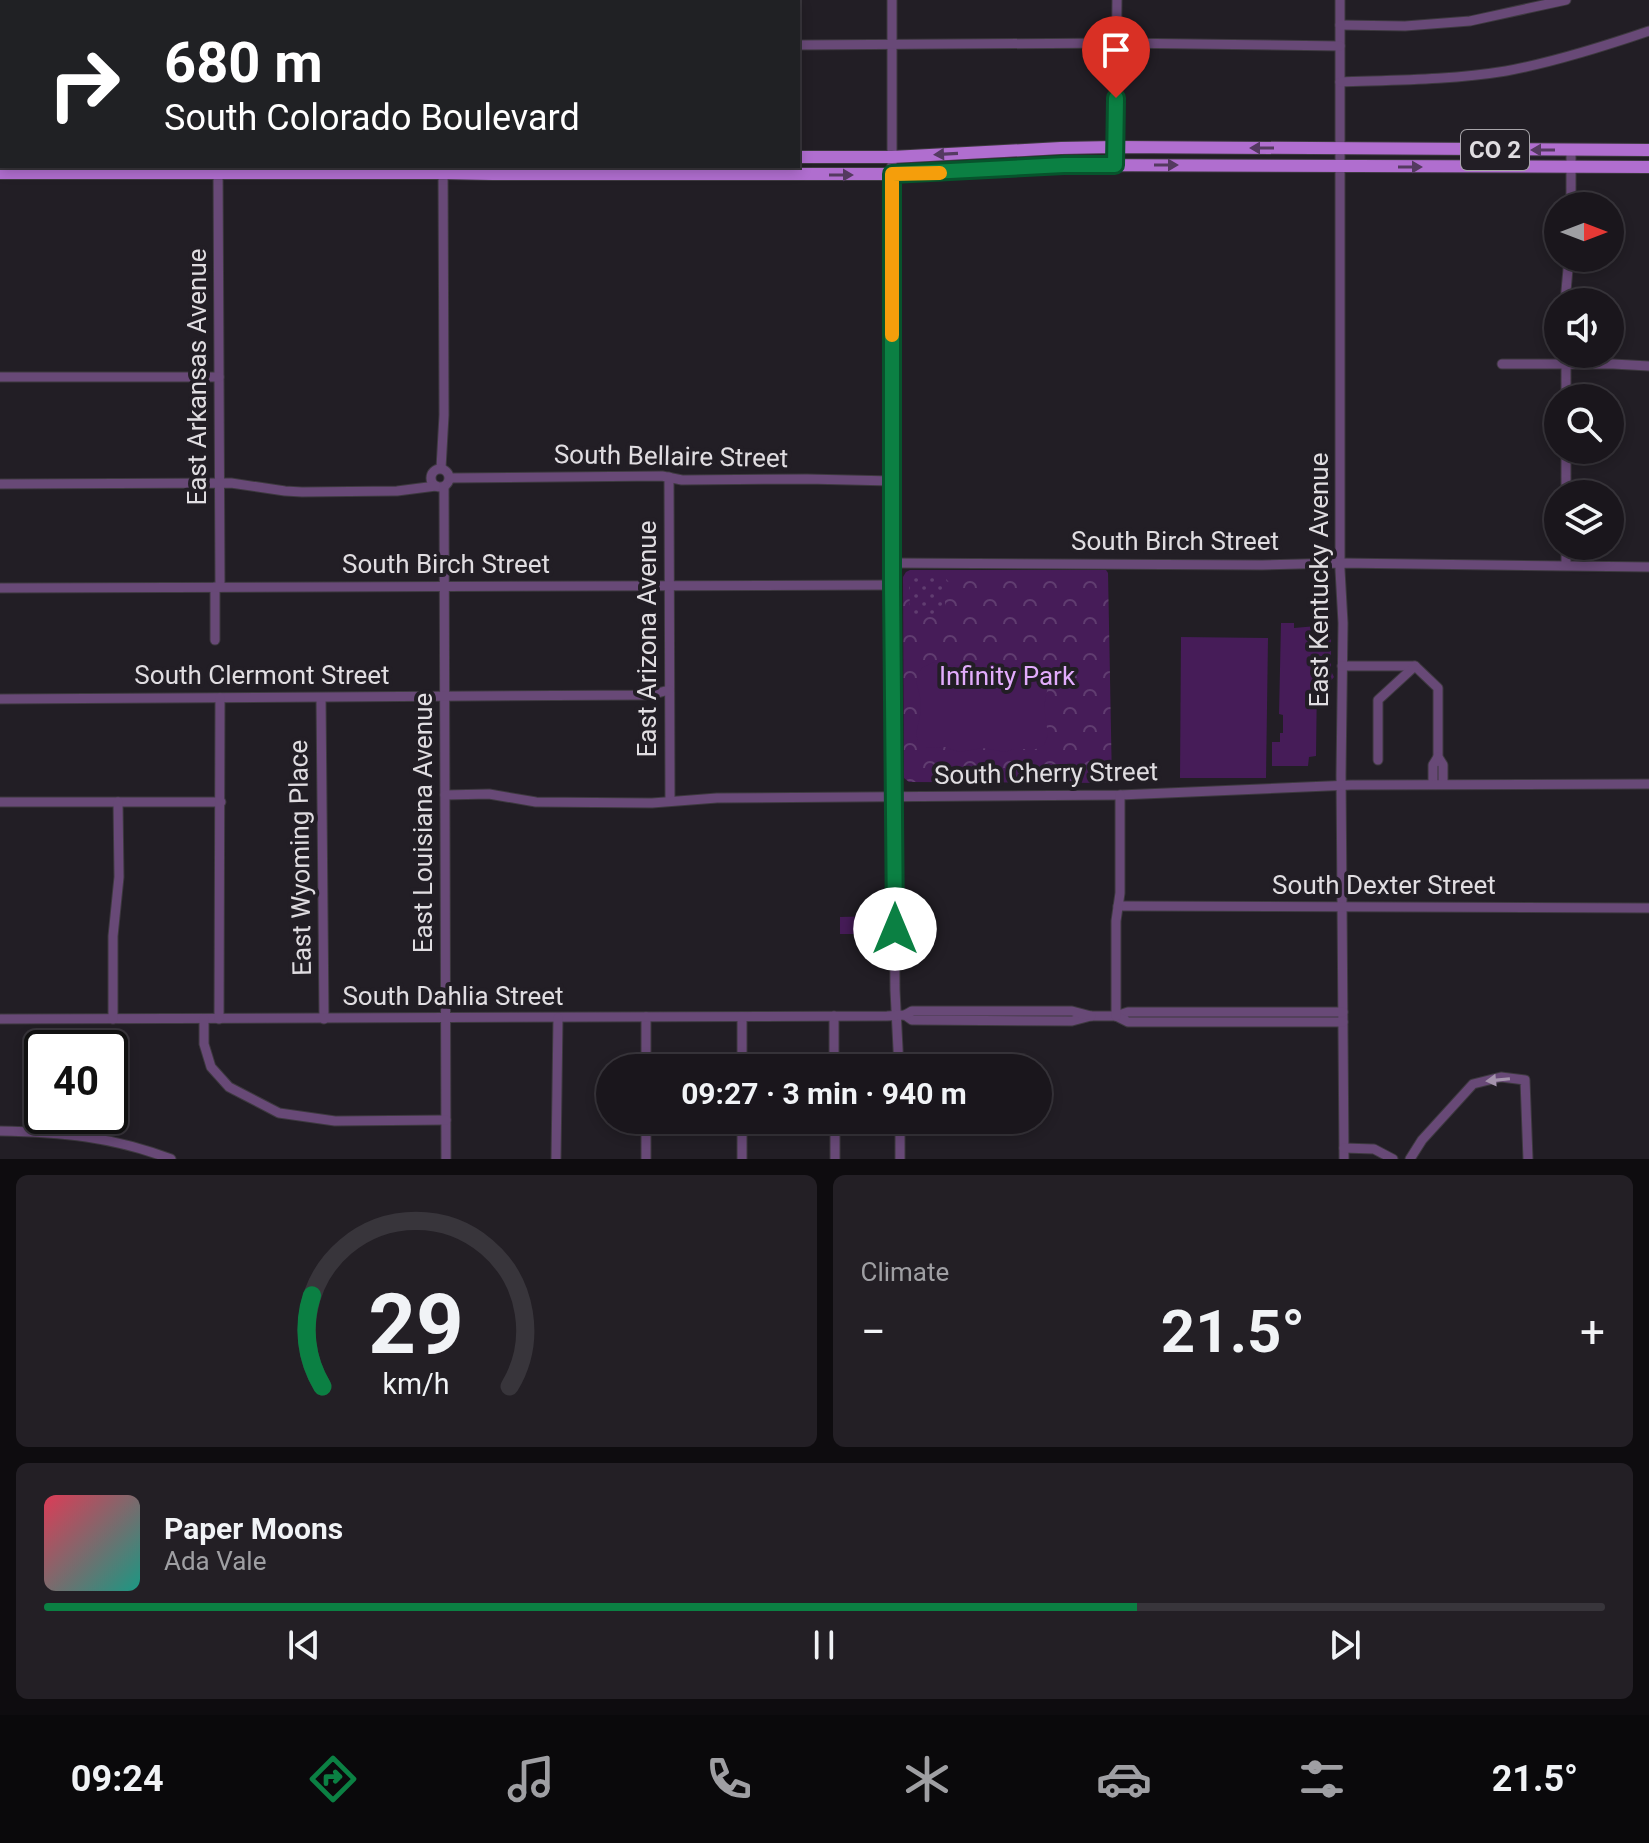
<!DOCTYPE html>
<meta charset="utf-8">
<style>
body{margin:0;font-family:Roboto,sans-serif;background:#231f25;color:#f1f3f6;height:100vh;display:flex;flex-direction:column;font-size:30px;white-space:nowrap}
*{box-sizing:border-box;margin:0}
p{font-size:26px;color:#9f9fa3}
.icon{flex:none;width:44px;height:44px;fill:none;stroke:currentColor;stroke-width:2;stroke-linecap:round;stroke-linejoin:round}
.map{position:relative;height:1159px;overflow:hidden}
.sheet{display:flex;flex-direction:column;gap:16px;padding:16px;background:#0e0c0f;flex:1}
.sheet>*{flex:none}
.hud{position:absolute;left:0px;top:0px;width:800px;height:168px;box-shadow:0 4px 12px #0003,0 0 0 2px #38353b;background:#202124;color:#fff;overflow:hidden}
.needle{width:52px;rotate:90deg}
.controls{position:absolute;left:1544px;top:192px;display:grid;gap:16px}
.controls a{display:grid;place-items:center;width:80px;height:80px;border-radius:50%;background:#1a161c;box-shadow:0 4px 12px #0003,0 0 0 2px #38353b;font-size:40px}
.speed{position:absolute;left:24px;top:1030px;display:flex;gap:16px;font-size:40px;font-weight:700;text-align:center}
.speed>*{display:grid;place-content:center;width:104px;height:104px;border-radius:50%;background:#1a161c;box-shadow:0 4px 12px #0003,0 0 0 2px #38353b;line-height:1}
.speed .limit{border:4px solid #111;border-radius:12px;background:#fff;color:#111}
.pin{position:absolute;display:grid;place-items:center;width:68px;height:68px;color:#fff;margin:-82px -34px;border-radius:50% 50% 50% 0;rotate:-45deg;box-shadow:0 0 8px #0007}
.pin .icon{rotate:45deg}
.me{position:absolute;width:88px;margin:-44px;rotate:0deg;stroke-linejoin:round;filter:drop-shadow(0 0 6px #0008)}
.turn{display:flex;align-items:center;gap:28px;height:168px;padding:0 32px;font-size:36px}
.turn .icon{width:104px;height:104px;stroke-width:2.5}
.turn b{display:block;font-size:56px;line-height:68px}
.big{font-size:60px;font-weight:700;line-height:1.1}
.sheet .card{flex:1;display:flex;flex-direction:column;justify-content:center;gap:12px;min-width:0;padding:0 28px;border-radius:12px;background:#231f25}
.sheet .dial{align-items:center;gap:0}
.dial svg{height:208px;overflow:visible;fill:none;stroke:#38353b;stroke-width:7;stroke-linecap:round;text-anchor:middle}
.dial text{fill:#f1f3f6;stroke:none}
.song{display:flex;align-items:center;gap:24px}
.cover{width:96px;height:96px;border-radius:12px;background:linear-gradient(135deg,hsl(350 70% 55%),hsl(170 70% 35%))}
.played{height:8px;border-radius:4px;background:linear-gradient(90deg,#0b8043 70%,#38353b 70%)}
.keys{display:flex;justify-content:space-around;direction:ltr}
.heat{display:flex;justify-content:space-between;align-items:center;font-size:44px;direction:ltr}
.sheet .tiles{flex:1;display:grid;gap:16px;grid-template-columns:1fr 1fr}
.card:last-child{grid-column:span 2}
.trip{position:absolute;left:596px;top:1054px;width:456px;height:80px;border-radius:40px;background:#1a161c;box-shadow:0 4px 12px #0003,0 0 0 2px #38353b;font-weight:700;line-height:80px;text-align:center}
.tab-bar{display:flex;height:128px;justify-content:space-around;align-items:center;background:#0a090b;color:#9f9fa3}
.tab-bar .icon{width:56px;height:56px}
.tab-bar .current{color:#0b8043}
.tab-bar b{font-size:36px;color:#f1f3f6}
.map>svg:first-child{display:block}
</style>
<div class="map">
<svg width="1649" height="1159" viewBox="0 0 1649 1159">
<defs>
<pattern id="park-crowns" width="20" height="18" patternUnits="userSpaceOnUse" patternTransform="scale(2)"><rect width="20" height="18" fill="#461c58"/><path d="M2 6a3 3 0 1 1 6 0M12 15a3 3 0 1 1 6 0" fill="none" stroke="#603d70"/></pattern>
<pattern id="garden-dots" width="8" height="8" patternUnits="userSpaceOnUse" patternTransform="scale(2)"><rect width="8" height="8" fill="#461c58"/><path d="M2 2h.1M6 6h.1" fill="none" stroke="#603d70" stroke-width="1.8" stroke-linecap="round"/></pattern>
</defs>
<rect width="100%" height="100%" fill="#221e25"/>
<polygon fill="url(#park-crowns)" points="910,570 1106,570 1108,573 1112,783 909,782 904,778 903,577 906,572"/>
<polygon fill="url(#garden-dots)" points="944,576 951,585 951,589 945,590 945,616 910,617 909,577"/>
<g fill="#461c58">
<polygon points="1281,623 1294,623 1294,628 1328,625 1328,629 1331,629 1331,671 1334,677 1329,683 1323,679 1317,679 1316,756 1309,757 1308,766 1272,766 1272,742 1280,742 1280,733 1283,733 1283,715 1279,714"/>
<polygon points="1181,637 1268,638 1266,778 1180,778"/>
<polygon points="934,662 956,666 972,662 993,662 1013,666 1032,663 1045,671 1049,680 1044,707 1048,735 1044,745 1036,749 1014,749 1005,752 983,748 959,752 945,747 926,748 918,740 916,734 921,711 920,697 916,681 918,674 922,668"/>
<polygon points="878,916 878,934 840,934 840,917"/>
</g>
<g fill="none" stroke-linecap="round" stroke-linejoin="round">
<defs>
<g id="minor">
<polyline points="443,0 443,2"/>
<polyline points="892,0 892,585 895,990 899,1068"/>
<polyline points="1340,0 1340,570 1343,623 1341,775 1344,1159"/>
<polyline points="665,2 665,0"/>
<polyline points="1340,25 1405,26 1470,21 1566,0"/>
<polyline points="798,45 1117,43 1340,46"/>
<path d="M1340 82C1395 80 1451 80 1506 71 1555 62 1602 47 1649 31"/>
<polyline points="1571,150 1571,206"/>
<polyline points="1115,165 1117,0"/>
<polyline points="218,166 220,587"/>
<polyline points="1565,302 1569,258"/>
<polyline points="1566,354 1566,398"/>
<polyline points="1502,364 1613,364 1649,366"/>
<polyline points="0,377 219,377"/>
<polyline points="1566,450 1566,494"/>
<polyline points="441,468 444,415 443,166"/>
<circle cx="440" cy="478" r="9"/>
<polyline points="669,477 670,801"/>
<polyline points="450,478 662,476 682,480 807,479 892,481"/>
<polyline points="0,484 231,483 285,491 302,492 397,491 436,486"/>
<polyline points="444,487 446,1159"/>
<polyline points="1566,546 1566,565"/>
<polyline points="892,563 1262,565 1340,563 1649,567"/>
<polyline points="215,587 215,640"/>
<polyline points="0,588 892,585"/>
<polyline points="1342,666 1415,666 1438,688 1438,757 1443,765 1443,784"/>
<polyline points="321,698 324,1019"/>
<polyline points="0,699 650,695 669,690"/>
<polyline points="1378,760 1378,700 1415,666"/>
<polyline points="1433,784 1433,765 1438,757"/>
<polyline points="445,795 489,794 536,802 652,803 717,798 1120,795 1351,785 1649,784"/>
<polyline points="0,802 221,802"/>
<polyline points="1118,906 1649,908"/>
<polyline points="905,1015 912,1020 1072,1021 1091,1016 1116,1016 1128,1012 1343,1012"/>
<polyline points="834,1016 834,1068"/>
<polyline points="1116,1016 1128,1022 1343,1022"/>
<polyline points="1116,1016 1116,921 1120,893 1120,795"/>
<polyline points="646,1017 646,1068"/>
<polyline points="742,1017 742,1068"/>
<polyline points="0,1019 887,1016 905,1015 912,1011 1072,1011 1091,1016"/>
<polyline points="113,1019 113,936 119,877 118,802"/>
<polyline points="204,1019 204,1044 211,1067 229,1087 279,1113 335,1121 446,1120"/>
<polyline points="219,1019 220,698"/>
<polyline points="646,1120 646,1159"/>
<polyline points="742,1120 742,1159"/>
<polyline points="835,1120 835,1159"/>
<polyline points="900,1120 900,1159"/>
<path d="M0 1131C61 1132 113 1137 171 1159"/>
<polyline points="1344,1148 1374,1149 1393,1159"/>
<polyline points="556,1159 558,1018"/>
<polyline points="1410,1159 1422,1140 1473,1084 1501,1077 1525,1080 1528,1159"/>
</g>
<g id="major">
<polyline points="0,155 2,155"/>
<polyline points="798,157 892,157 1061,148 1115,147 1649,150"/>
<polyline points="0,173 443,173 492,174 892,174 1064,165 1649,167"/>
</g>
</defs>
<use href="#minor" stroke="#3d393f" stroke-width="11"/>
<use href="#major" stroke="#3d393f" stroke-width="14"/>
<use href="#minor" stroke="#684977" stroke-width="9"/>
<use href="#major" stroke="#b06ecf" stroke-width="12"/>
</g>
<defs><path id="oneway-solid" d="M-6-.8H1V-3.2L6.5 0L1 3.2V.8H-6Z" transform="scale(2)"/></defs>
<g fill="#543a60">
<use href="#oneway-solid" transform="translate(1262 148) rotate(-180)"/>
<use href="#oneway-solid" transform="translate(1543 150) rotate(180)"/>
<use href="#oneway-solid" transform="translate(946 154) rotate(177)"/>
<use href="#oneway-solid" transform="translate(1166 165)"/>
<use href="#oneway-solid" transform="translate(1410 167)"/>
<use href="#oneway-solid" transform="translate(841 175)"/>
</g>
<use fill="#a493ac" href="#oneway-solid" transform="translate(1498 1080) rotate(174)"/>
<g fill="none" stroke-linecap="round" stroke-linejoin="round">
<defs>
<polyline id="route" points="895,929 892,585 892,174 1064,165 1115,165 1116,98"/>
</defs>
<use href="#route" stroke="#07532c" stroke-width="20"/>
<use href="#route" stroke="#0b8043" stroke-width="14"/>
<polyline stroke="#f59e0b" stroke-width="14" points="892,335 892,174 940,173"/>
</g>
<g text-anchor="middle" dominant-baseline="central" stroke-width="8" stroke-linejoin="round" paint-order="stroke">
<rect fill="#221e25" stroke="#a7a4a9" stroke-width="2" x="1461" y="130" width="68" height="40" rx="6"/>
<g font-size="24" font-weight="bold" fill="#e0dde1">
<text x="1495" y="150">CO 2</text>
</g>
<g font-size="26" fill="#e0dde1" stroke="#221e25">
<text transform="translate(197 377) rotate(-90)">East Arkansas Avenue</text>
<text transform="translate(671 456) rotate(1)">South Bellaire Street</text>
<text x="1175" y="541">South Birch Street</text>
<text x="446" y="564">South Birch Street</text>
<text transform="translate(1319 580) rotate(-90)">East Kentucky Avenue</text>
<text transform="translate(647 639) rotate(-90)">East Arizona Avenue</text>
<text x="262" y="675">South Clermont Street</text>
<text transform="translate(1046 773) rotate(-1)">South Cherry Street</text>
<text transform="translate(423 823) rotate(-90)">East Louisiana Avenue</text>
<text transform="translate(300 858) rotate(-91)">East Wyoming Place</text>
<text x="1384" y="885">South Dexter Street</text>
<text x="453" y="996">South Dahlia Street</text>
</g>
<g font-size="26" fill="#e2acfc" stroke="#221e25">
<text x="1007" y="676">Infinity Park</text>
</g>
</g>
</svg>
<div class="controls">
<a><svg class="needle" viewBox="-14 -14 28 28"><path d="M0-13l5 13h-10z" fill="#e53935"/><path d="M0 13l5-13h-10z" fill="#9f9fa3"/></svg></a>
<a><svg class="icon" aria-label="sound" viewBox="0 0 24 24"><path d="M4 9h4l5-4v14l-5-4H4zM17 9q2 3 0 6"/></svg></a>
<a><svg class="icon" aria-label="search" viewBox="0 0 24 24"><circle cx="10" cy="10" r="6"/><path d="M15 15l6 6"/></svg></a>
<a><svg class="icon" aria-label="layers" viewBox="0 0 24 24"><path d="M12 4l9 5-9 5-9-5zM3 14l9 5 9-5"/></svg></a>
</div>
<div class="speed"><div class="limit">40</div></div>
<div class="pin" style="left:1116px;top:98px;background:#d93025"><svg class="icon" aria-label="arrive" viewBox="0 0 24 24"><path d="M6 21V4h12l-3 4 3 4H6"/></svg></div>
<svg class="me" style="left:895px;top:929px" viewBox="-20 -20 40 40"><circle r="19" fill="#fff"/><path d="M0-13L10 11 0 6-10 11z" fill="#0b8043"/></svg>
<div class="trip">09:27 · 3 min · 940 m</div>
<div class="hud">
<div class="turn"><svg class="icon" aria-label="right" viewBox="0 0 24 24"><path d="M7 20v-9h11M14 6l5 5-5 5"/></svg><div><b>680 m</b>South Colorado Boulevard</div></div>
</div>
</div>
<section class="sheet">
<div class="tiles">
<div class="card dial"><svg viewBox="0 0 100 80">
<path d="M14 69A42 42 0 1 1 86 69"/>
<path d="M14 69A42 42 0 0 1 10 34" stroke="#0b8043"/>
<text x="50" y="56" font-size="32" font-weight="700">29</text>
<text x="50" y="72" font-size="11">km/h</text>
</svg></div>
<div class="card"><p>Climate</p>
<div class="heat"><a>−</a><b class="big">21.5°</b><a>+</a></div>
</div>
<div class="card">
<div class="song"><i class="cover"></i><div><b>Paper Moons</b><p>Ada Vale</p></div></div>
<div class="played"></div>
<div class="keys"><svg class="icon" aria-label="previous" viewBox="0 0 24 24"><path d="M18 5L8 12l10 7zM5 5v14"/></svg><svg class="icon" aria-label="pause" viewBox="0 0 24 24"><path d="M8 5v14M16 5v14"/></svg><svg class="icon" aria-label="next" viewBox="0 0 24 24"><path d="M6 5l10 7-10 7zM19 5v14"/></svg></div>
</div>
</div>
</section>
<nav class="tab-bar">
<b>09:24</b>
<svg class="icon current" aria-label="directions" viewBox="0 0 24 24"><path d="M12 3l9 9-9 9-9-9zM9 14v-3h6M13 9l2 2-2 2"/></svg>
<svg class="icon" aria-label="music" viewBox="0 0 24 24"><path d="M9 18V5l10-2v13"/><circle cx="6" cy="18" r="3"/><circle cx="16" cy="16" r="3"/></svg>
<svg class="icon" aria-label="phone" viewBox="0 0 24 24"><path d="M5 4h4l2 5-3 2q2 4 5 5l2-3 5 2v4C11 20 4 13 5 4z"/></svg>
<svg class="icon" aria-label="climate" viewBox="0 0 24 24"><path d="M12 3v18M4 7l16 10M4 17L20 7"/></svg>
<svg class="icon" aria-label="car" viewBox="0 0 24 24"><path d="M5 17H2v-5l4-1 3-4h7l3 4 3 1v5h-3M9 17h6M6 11h13"/><circle cx="7" cy="17" r="2"/><circle cx="17" cy="17" r="2"/></svg>
<svg class="icon" aria-label="filters" viewBox="0 0 24 24"><path d="M4 7h16M4 17h16"/><circle cx="9" cy="7" r="2"/><circle cx="15" cy="17" r="2"/></svg>
<b>21.5°</b>
</nav>
